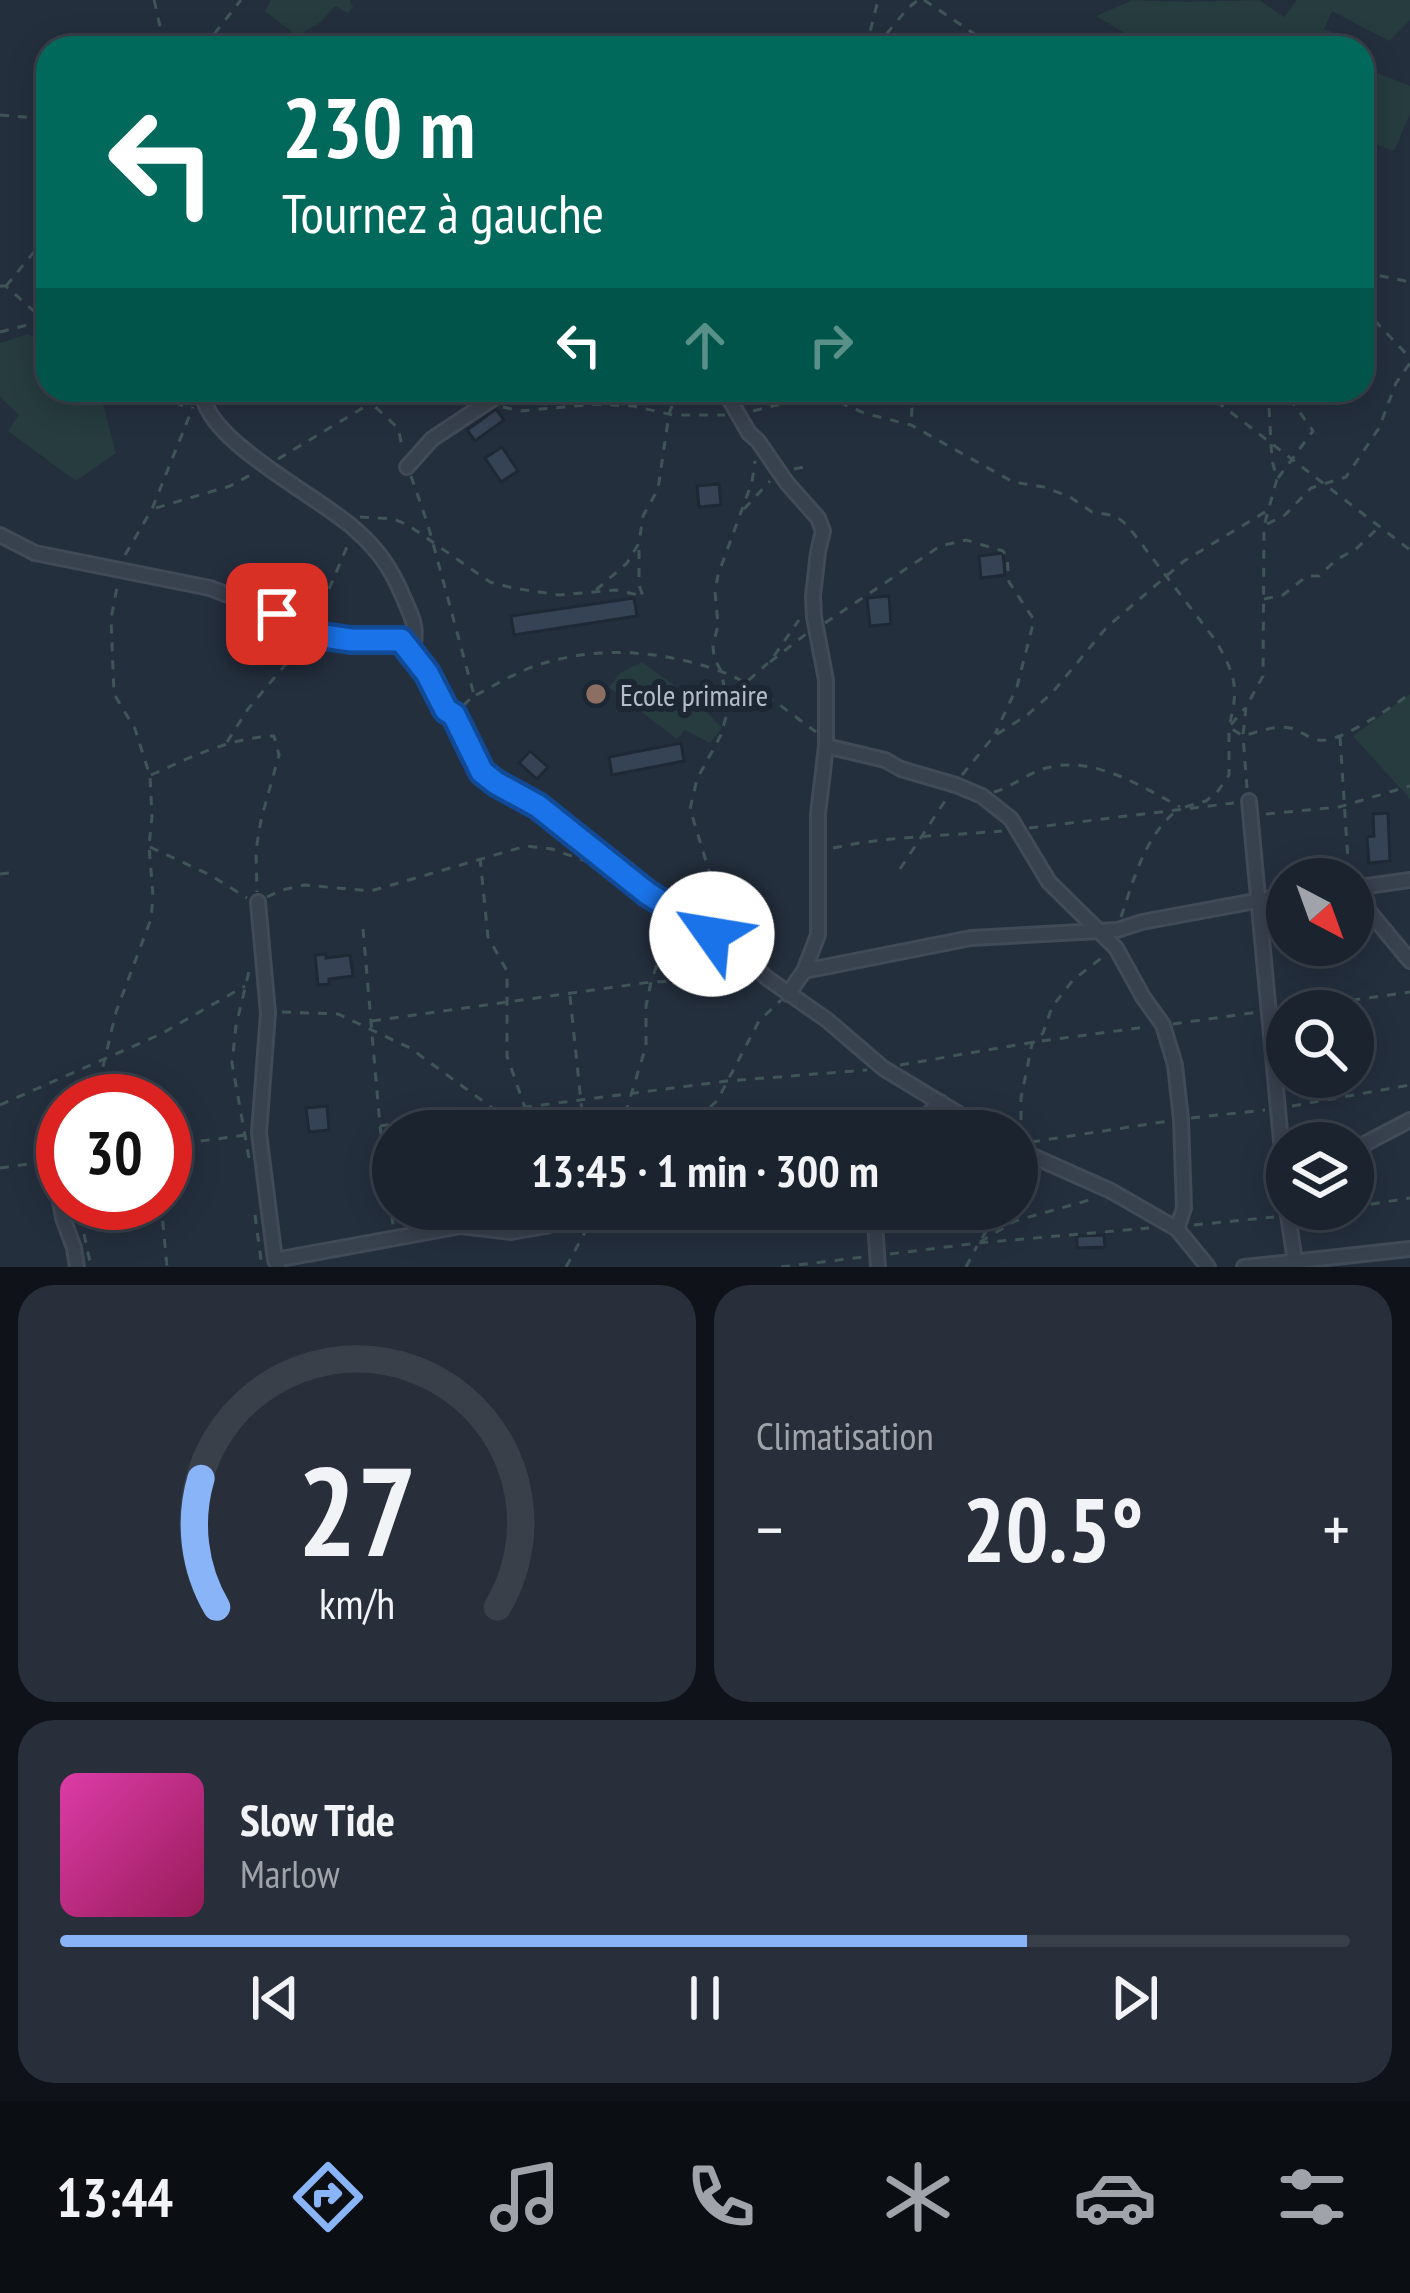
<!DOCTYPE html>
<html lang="fr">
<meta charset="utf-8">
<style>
body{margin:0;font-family:"PT Sans Narrow",sans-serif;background:#282f3a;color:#f1f3f6;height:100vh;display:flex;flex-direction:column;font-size:45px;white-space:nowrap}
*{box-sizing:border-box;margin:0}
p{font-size:39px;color:#a0a4aa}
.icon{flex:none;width:66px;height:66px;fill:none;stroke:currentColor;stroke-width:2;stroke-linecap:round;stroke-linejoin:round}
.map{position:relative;height:1267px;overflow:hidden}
.side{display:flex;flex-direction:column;gap:18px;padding:18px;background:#0f1319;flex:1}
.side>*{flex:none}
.banner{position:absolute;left:36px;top:36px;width:1338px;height:366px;border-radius:36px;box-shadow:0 6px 30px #0003,0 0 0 3px #39404a;background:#00695c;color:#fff;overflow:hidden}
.needle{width:78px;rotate:139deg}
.fabs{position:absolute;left:1266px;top:858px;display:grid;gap:24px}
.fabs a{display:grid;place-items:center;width:108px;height:108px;border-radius:50%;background:#1b232e;box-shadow:0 6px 30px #0003,0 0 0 3px #39404a;font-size:60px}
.speed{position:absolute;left:36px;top:1074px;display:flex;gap:24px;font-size:60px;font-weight:700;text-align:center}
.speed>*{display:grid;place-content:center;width:156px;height:156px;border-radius:50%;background:#1b232e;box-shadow:0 6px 30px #0003,0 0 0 3px #39404a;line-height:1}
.speed .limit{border:18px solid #d22;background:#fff;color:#111}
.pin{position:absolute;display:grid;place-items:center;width:102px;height:102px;color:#fff;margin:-51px;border-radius:24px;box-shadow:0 6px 18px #0006}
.me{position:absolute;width:132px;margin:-66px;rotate:302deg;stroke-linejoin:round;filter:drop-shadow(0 0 9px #0008)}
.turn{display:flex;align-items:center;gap:42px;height:252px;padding:0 48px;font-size:54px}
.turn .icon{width:156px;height:156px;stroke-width:2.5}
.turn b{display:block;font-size:84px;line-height:102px}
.lanes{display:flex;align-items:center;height:114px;padding:0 48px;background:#0003;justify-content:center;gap:60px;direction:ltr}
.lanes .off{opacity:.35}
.big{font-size:90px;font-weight:700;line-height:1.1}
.side .widget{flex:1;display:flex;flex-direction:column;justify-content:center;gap:18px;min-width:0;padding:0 42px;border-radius:36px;background:#282f3a}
.side .dial{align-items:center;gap:0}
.dial svg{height:312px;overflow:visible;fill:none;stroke:#39404a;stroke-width:7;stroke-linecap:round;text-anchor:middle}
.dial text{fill:#f1f3f6;stroke:none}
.song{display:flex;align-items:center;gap:36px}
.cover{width:144px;height:144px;border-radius:18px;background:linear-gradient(135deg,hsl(320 70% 55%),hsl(330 70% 35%))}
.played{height:12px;border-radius:6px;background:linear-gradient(90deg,#8ab4f8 75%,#39404a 75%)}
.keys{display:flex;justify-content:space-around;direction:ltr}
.heat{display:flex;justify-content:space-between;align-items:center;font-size:66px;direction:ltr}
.side .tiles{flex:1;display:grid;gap:18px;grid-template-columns:1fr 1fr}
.widget:last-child{grid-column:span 2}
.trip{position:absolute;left:372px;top:1110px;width:666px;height:120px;border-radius:60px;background:#1b232e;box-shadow:0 6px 30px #0003,0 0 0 3px #39404a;font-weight:700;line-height:120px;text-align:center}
.dock{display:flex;height:192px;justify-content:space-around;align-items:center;background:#0b0e12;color:#a0a4aa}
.dock .icon{width:84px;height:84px}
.dock .selected{color:#8ab4f8}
.dock b{font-size:54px;color:#f1f3f6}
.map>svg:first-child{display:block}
</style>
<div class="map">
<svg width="1410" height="1267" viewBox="0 0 1410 1267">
<rect width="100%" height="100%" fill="#242f3e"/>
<g fill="#263c3f">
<polygon points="271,0 350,0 353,7 348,13 335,6 321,22 297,36 265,11"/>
<polygon points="1133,0 1186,2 1259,0 1284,17 1297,0 1410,0 1410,20 1389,41 1332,11 1324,29 1354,41 1352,48 1150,48 1096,16"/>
<polygon points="1370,70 1410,86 1410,114 1394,151 1362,140 1362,83 1364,83"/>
<polygon points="28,334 48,346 48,390 99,390 116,453 76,481 8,431 19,415 0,397 0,343"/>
<polygon points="642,662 697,702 722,728 710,743 685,730 677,739 609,687 620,673"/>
<polygon points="1410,694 1410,799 1353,736"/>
</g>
<g fill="#364354" stroke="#1f2835" stroke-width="3">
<polygon points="496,409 504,420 475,441 467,430"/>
<polygon points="502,447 518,471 501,482 485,458"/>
<polygon points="719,484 721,505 699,507 697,486"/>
<polygon points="1003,553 1005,575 981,578 979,556"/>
<polygon points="889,596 891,624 870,626 867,598"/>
<polygon points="634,598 637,616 514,635 511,616"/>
<polygon points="681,743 684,761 612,775 609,757"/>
<polygon points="530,751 548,767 537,779 519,763"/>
<polygon points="1388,813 1390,861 1369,863 1367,837 1374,836 1373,814"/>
<polygon points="326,954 326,958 350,955 353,976 329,979 329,984 318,985 315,955"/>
<polygon points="327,1106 329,1130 309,1132 306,1108"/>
<polygon points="1104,1235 1105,1247 1077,1248 1077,1236"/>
</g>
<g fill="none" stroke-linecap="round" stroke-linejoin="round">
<defs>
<g id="street">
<path d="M202 390C204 442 321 496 358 532 378 550 390 567 401 592 412 618 419 625 412 654"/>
<polyline points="724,390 749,433 758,441 787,483 818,518 823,531 818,552 813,596 814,617 826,680 826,746 818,814 818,935 804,971 788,994"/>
<polyline points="407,467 432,439 506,390"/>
<polyline points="0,535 35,553 210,588 277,614 310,633 351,640 401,640 427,673 446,710 454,715 482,772 496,783 538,806 647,893 734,947 767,978 827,1020 883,1068 987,1131"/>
<polyline points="826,746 885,760 901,769 956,785 982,796 1011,819 1049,882 1116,948 1143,997 1163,1025 1175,1065 1181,1119 1184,1208 1177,1229"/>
<polyline points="1249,801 1287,1205"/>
<polyline points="1353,888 1410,880"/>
<polyline points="1353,892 1410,961"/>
<polyline points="258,902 268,1013 259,1133 275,1260 278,1267"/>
<polyline points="804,971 971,938 1117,930 1142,922 1287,895"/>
<polyline points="912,1131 940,1102"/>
<polyline points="1017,1149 1111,1191 1177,1229 1208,1267"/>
<polyline points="1353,1150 1410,1120"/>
<polyline points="53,1161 63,1218 74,1248 77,1267"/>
<polyline points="874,1209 878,1267"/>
<polyline points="1287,1209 1295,1261"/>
<polyline points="275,1260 461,1226 511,1232 546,1226 593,1209"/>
<polyline points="1244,1267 1410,1249"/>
</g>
</defs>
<use href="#street" stroke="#414a57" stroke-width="18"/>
<g stroke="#3f5557" stroke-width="3" stroke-dasharray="9 9" stroke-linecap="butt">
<polyline points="154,0 165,48"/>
<polyline points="924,0 982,39 1005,48"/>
<polyline points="203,48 241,0"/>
<polyline points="866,48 878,0"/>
<polyline points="875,48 907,9 918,0"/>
<polyline points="0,115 48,119"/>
<polyline points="1362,272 1410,282"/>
<polyline points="0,286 6,286 48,324"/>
<polyline points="6,286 48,235"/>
<polyline points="1362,307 1410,358"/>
<polyline points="0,332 43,321"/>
<polyline points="141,390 192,409"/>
<polyline points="325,390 371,403 398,428 403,450"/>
<polyline points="909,390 912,408 911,423"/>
<polyline points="1202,390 1410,550"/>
<polyline points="834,396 845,390"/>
<polyline points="503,407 520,411 597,404 633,406 673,415 725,415"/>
<path d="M753 411 821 394 864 413 911 425 1013 482 1044 487 1070 497 1092 512 1116 516 1127 525 1216 641C1236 677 1239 687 1229 727L1243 736C1257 732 1275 725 1290 728 1303 731 1311 742 1326 740 1348 737 1391 707 1410 694"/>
<polyline points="278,459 371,403 388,390"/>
<polyline points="794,469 810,466"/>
<polyline points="411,476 428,525 474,695 464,705"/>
<polyline points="1278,478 1313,431 1284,390"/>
<polyline points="156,508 230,486 254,473"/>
<polyline points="744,509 770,481"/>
<polyline points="360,517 394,519 408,525 490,582 513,588 559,595 616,590 643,596 639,585 639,543"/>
<polyline points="1267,524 1285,515 1311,488 1346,477 1379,428 1396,383 1410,363"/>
<polyline points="125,555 152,509 193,407"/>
<polyline points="596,590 627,563 639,543 643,516 658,489 669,414 678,390"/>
<polyline points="1264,599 1283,595 1307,576 1319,576 1336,560 1356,549 1379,527"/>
<polyline points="315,622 349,542"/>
<polyline points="825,623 940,546 966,540 1003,551 1007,557 1009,582 1034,620 1017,687 995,734"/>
<polyline points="774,656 799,620"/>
<polyline points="770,662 806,634"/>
<path d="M476 695C495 685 515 673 535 666 596 645 660 650 720 671 755 684 786 710 816 732"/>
<polyline points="728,706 721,671 714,658 713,646 718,625 715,592 718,575 752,482 755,461"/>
<polyline points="1340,737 1349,877"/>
<polyline points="227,742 248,709 302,645"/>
<path d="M151 775C191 757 229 738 274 736L279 755 261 820 256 850 257 892"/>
<polyline points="962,775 994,736 1026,716 1052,693 1107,627 1184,561 1265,512"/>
<polyline points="1247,788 1243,736 1246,707 1263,676 1264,526 1277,479 1272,460 1268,390"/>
<path d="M994 792C1012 787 1028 773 1046 768 1093 755 1141 786 1180 807"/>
<polyline points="1185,807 1206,801 1218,791 1229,775 1229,727 1245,708"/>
<polyline points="1266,814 1339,807 1410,786"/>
<polyline points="1029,828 1234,803"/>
<polyline points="150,847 210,875 247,898"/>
<path d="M833 848C888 836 945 836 1002 831"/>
<polyline points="480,858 488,937 507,971 507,1056 528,1116"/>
<polyline points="900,869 947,798"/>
<polyline points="0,874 18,872"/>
<polyline points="267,897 282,890 304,885 371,891 526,846 552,849 588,862"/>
<path d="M1121 917C1134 879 1144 838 1176 811"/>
<polyline points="363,929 380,1126 393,1225"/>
<polyline points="727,929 690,809 697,779 721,735 732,695 768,663"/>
<polyline points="570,996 584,1131"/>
<polyline points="1280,1010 1410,992"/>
<polyline points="282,1012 338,1014 410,1048 502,1115"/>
<polyline points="372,1021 651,982 751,978"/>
<polyline points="1173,1024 1259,1012"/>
<polyline points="900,1065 1034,1042 1146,1027"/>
<polyline points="92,1101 98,1087 116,1012 151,919 153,896 149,846 152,816 150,776 135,729 114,694 111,619 118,582"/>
<polyline points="0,1105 161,1034 245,986"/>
<polyline points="1292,1106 1410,1085"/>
<polyline points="1191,1118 1265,1110"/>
<polyline points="380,1126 727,1081 867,1070"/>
<path d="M468 1131C494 1106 534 1111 563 1131"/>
<polyline points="620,1131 646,1046 646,1006 651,982 671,924"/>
<polyline points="683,1131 717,1101 759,1021 781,1000"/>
<polyline points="1021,1138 1021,1098 1032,1044 1043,1033 1052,1007 1073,980 1104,956"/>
<polyline points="1031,1142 1169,1121"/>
<polyline points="165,1146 245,1135"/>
<polyline points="249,1158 232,1063 236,1026 250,967"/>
<polyline points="0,1168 43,1162"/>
<polyline points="1017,1183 1027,1164"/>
<polyline points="161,1203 167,1267"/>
<polyline points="1353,1207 1410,1198"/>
<polyline points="1301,1213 1337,1209"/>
<polyline points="255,1215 262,1267"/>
<polyline points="1194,1225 1274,1217"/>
<polyline points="84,1234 91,1267"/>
<polyline points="982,1238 1000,1209"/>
<polyline points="980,1242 1015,1221 1093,1199"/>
<polyline points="890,1254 978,1243 1149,1228"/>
<polyline points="566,1267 591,1221"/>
<polyline points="781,1267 863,1257"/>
<polyline points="966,1267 977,1246"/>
</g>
<use href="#street" stroke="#38414e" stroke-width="12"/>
</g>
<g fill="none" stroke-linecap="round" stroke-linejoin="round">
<defs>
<polyline id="route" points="277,614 310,634 351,640 401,640 427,673 446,710 454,715 482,772 496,783 538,806 647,893 712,934"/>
</defs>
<use href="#route" stroke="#114b97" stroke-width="30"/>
<use href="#route" stroke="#1a73e8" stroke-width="21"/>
</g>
<circle fill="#8d6e63" stroke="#1d2633" stroke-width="4.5" cx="596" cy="694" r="12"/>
<g text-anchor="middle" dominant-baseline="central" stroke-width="12" stroke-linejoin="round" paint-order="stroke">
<g font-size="30" fill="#b4bcc9" stroke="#1d2633" text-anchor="start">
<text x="620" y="694">Ecole primaire</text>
</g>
</g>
</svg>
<div class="fabs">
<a><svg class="needle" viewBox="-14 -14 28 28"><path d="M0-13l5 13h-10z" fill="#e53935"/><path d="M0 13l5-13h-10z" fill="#a0a4aa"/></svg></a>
<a><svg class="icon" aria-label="search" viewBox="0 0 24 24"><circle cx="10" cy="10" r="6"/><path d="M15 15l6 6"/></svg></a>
<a><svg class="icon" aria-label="layers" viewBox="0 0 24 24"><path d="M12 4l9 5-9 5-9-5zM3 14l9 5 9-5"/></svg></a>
</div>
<div class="speed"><div class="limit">30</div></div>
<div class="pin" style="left:277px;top:614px;background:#d93025"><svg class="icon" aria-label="arrive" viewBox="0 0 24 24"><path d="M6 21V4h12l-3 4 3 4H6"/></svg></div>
<svg class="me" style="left:712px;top:934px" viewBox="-20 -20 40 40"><circle r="19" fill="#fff"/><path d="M0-13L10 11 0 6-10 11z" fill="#1a73e8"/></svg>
<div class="trip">13:45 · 1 min · 300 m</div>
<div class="banner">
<div class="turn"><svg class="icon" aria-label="left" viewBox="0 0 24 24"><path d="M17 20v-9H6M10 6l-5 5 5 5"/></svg><div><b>230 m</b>Tournez à gauche</div></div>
<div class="lanes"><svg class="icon" aria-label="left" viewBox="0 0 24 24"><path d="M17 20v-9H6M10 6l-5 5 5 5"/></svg><svg class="icon off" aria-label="ahead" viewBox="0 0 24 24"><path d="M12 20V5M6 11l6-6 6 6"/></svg><svg class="icon off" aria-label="right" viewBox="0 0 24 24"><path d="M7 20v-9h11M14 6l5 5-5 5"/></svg></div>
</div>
</div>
<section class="side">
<div class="tiles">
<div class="widget dial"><svg viewBox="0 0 100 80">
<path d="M14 69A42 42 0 1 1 86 69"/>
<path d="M14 69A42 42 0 0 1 10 36" stroke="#8ab4f8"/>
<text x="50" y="56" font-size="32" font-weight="700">27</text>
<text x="50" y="72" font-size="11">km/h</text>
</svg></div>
<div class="widget"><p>Climatisation</p>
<div class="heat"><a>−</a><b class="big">20.5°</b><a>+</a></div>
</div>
<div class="widget">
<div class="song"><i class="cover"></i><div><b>Slow Tide</b><p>Marlow</p></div></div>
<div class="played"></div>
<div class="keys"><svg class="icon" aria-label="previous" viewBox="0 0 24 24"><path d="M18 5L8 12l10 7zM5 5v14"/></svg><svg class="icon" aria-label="pause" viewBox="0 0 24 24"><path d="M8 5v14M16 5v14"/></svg><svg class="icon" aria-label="next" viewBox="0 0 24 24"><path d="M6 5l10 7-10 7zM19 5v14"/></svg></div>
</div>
</div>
</section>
<nav class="dock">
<b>13:44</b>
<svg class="icon selected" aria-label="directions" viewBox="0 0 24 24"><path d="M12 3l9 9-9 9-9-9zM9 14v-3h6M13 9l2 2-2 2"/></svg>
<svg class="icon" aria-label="music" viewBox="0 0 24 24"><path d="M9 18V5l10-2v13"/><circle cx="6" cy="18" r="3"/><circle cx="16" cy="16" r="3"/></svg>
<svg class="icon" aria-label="phone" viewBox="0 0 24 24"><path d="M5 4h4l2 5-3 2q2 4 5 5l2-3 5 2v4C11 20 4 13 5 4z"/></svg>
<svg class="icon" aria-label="climate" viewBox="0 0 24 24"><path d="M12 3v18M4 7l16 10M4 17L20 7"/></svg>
<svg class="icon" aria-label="car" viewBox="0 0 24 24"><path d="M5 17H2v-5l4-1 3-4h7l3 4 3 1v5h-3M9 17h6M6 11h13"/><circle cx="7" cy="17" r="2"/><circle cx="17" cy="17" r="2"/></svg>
<svg class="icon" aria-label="filters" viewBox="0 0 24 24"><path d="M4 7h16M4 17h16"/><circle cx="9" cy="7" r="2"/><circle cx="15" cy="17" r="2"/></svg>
</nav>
